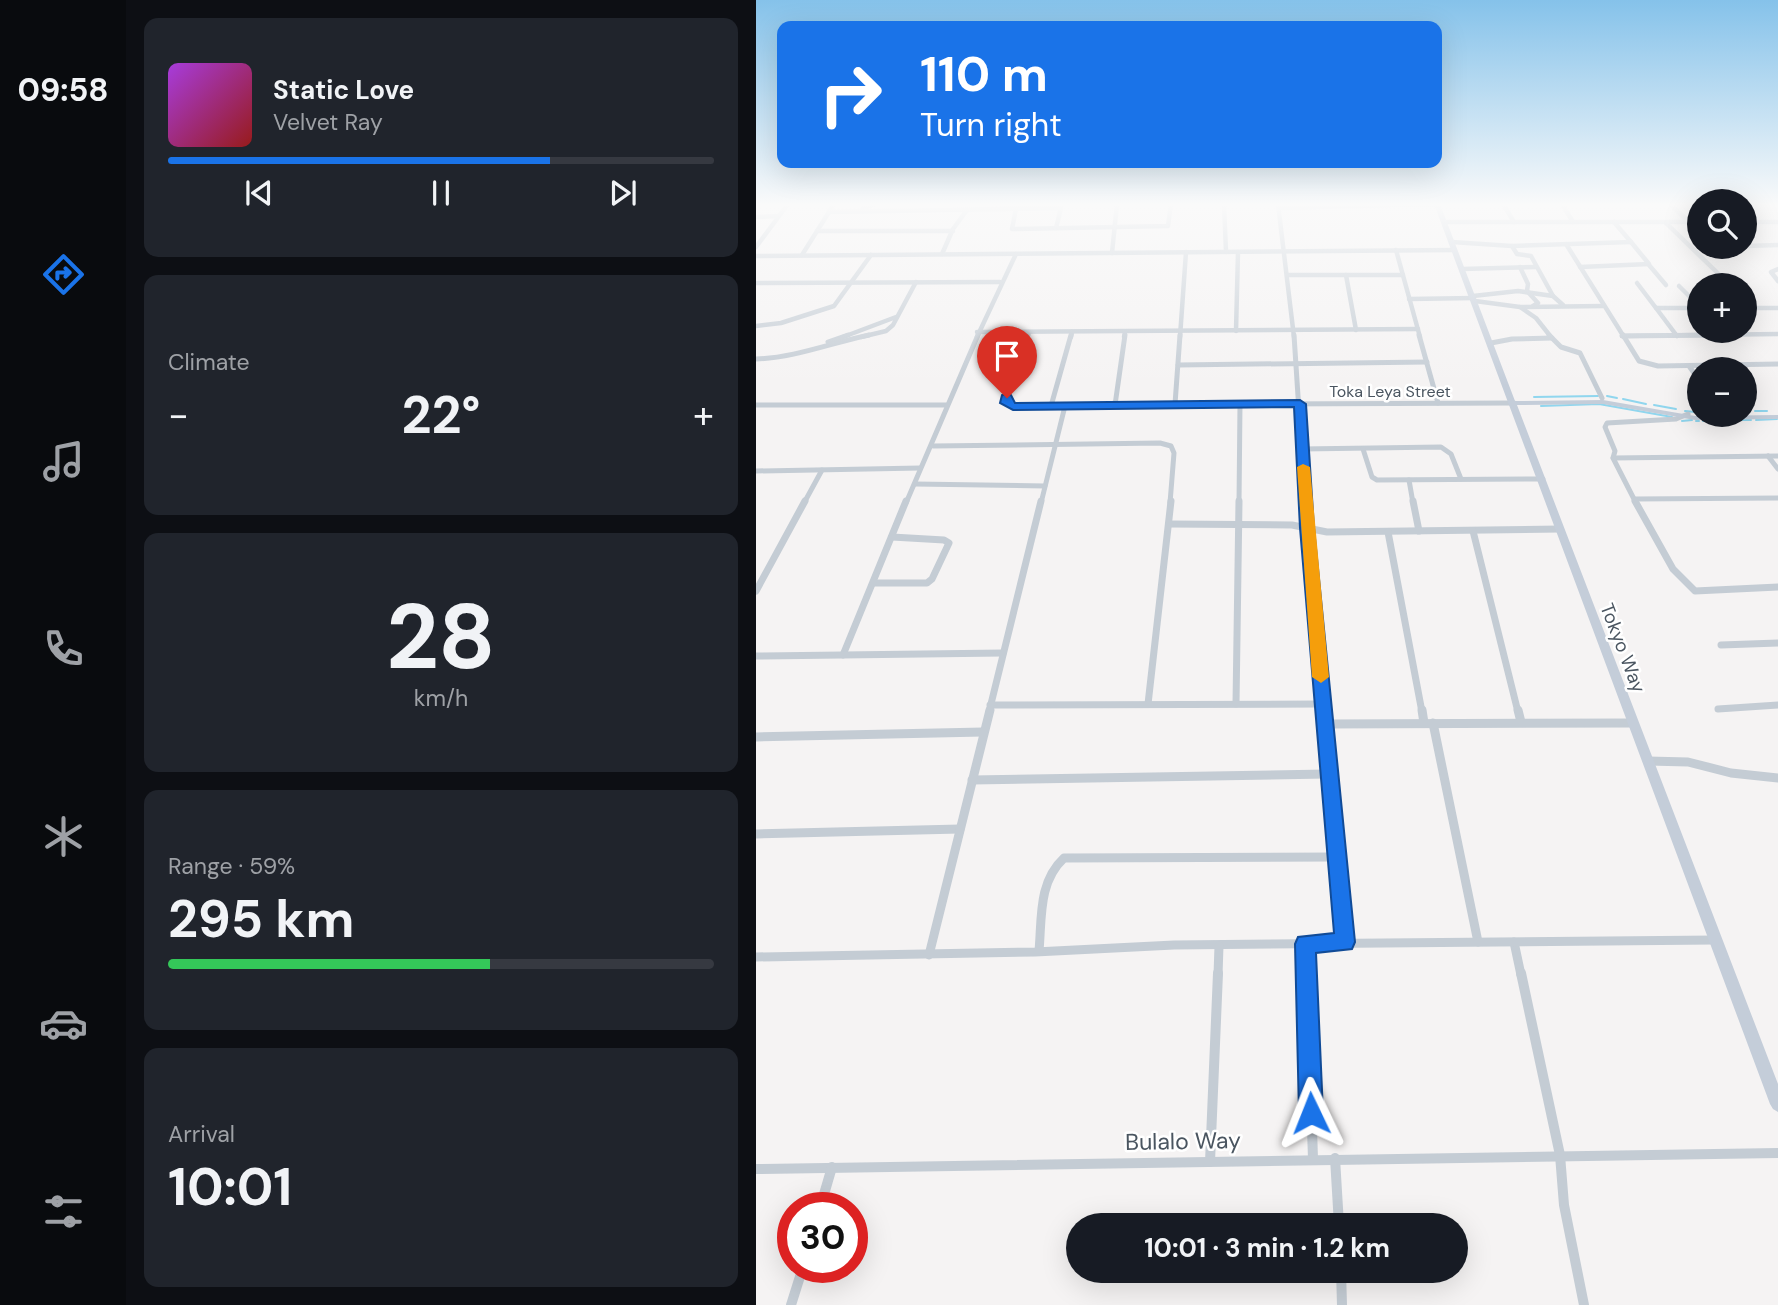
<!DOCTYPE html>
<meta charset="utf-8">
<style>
body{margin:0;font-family:"DM Sans",sans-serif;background:#20242c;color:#f1f3f6;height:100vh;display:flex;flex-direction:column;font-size:26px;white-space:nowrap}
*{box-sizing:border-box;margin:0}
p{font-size:23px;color:#9ea1a6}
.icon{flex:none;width:38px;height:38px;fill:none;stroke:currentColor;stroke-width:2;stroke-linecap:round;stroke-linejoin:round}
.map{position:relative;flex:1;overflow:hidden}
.drawer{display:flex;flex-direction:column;gap:18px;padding:18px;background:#0d0f14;width:630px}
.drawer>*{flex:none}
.hud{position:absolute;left:21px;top:21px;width:665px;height:147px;border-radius:14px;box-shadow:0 7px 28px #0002;background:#1a73e8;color:#fff;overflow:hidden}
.controls{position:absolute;left:931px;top:189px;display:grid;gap:14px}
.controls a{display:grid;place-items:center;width:70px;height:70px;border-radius:50%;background:#171b24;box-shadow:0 7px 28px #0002;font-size:35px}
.speed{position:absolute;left:21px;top:1192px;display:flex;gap:14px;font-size:35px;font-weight:700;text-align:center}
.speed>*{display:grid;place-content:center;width:91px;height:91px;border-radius:50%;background:#171b24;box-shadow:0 7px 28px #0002;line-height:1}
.speed .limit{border:10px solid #d22;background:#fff;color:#111}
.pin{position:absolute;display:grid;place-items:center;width:60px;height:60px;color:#fff;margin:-72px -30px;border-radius:50% 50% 50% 0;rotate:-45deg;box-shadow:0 0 7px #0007}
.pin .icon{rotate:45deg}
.me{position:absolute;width:77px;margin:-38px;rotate:358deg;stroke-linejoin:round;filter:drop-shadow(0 0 5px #0008)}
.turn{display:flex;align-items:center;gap:24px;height:147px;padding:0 28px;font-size:32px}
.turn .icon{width:91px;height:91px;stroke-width:2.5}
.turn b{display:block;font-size:49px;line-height:60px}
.big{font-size:52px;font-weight:700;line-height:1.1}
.drawer .widget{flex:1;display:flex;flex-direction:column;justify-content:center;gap:10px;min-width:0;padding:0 24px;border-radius:14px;background:#20242c}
.drawer .dial{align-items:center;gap:0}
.dial b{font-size:91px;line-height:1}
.song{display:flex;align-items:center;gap:21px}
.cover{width:84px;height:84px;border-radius:10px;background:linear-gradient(135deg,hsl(280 70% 55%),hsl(0 70% 35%))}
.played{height:7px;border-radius:4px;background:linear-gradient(90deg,#1a73e8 70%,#363941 70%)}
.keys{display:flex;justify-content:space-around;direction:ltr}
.heat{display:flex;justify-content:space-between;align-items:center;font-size:38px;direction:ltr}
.charge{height:10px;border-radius:5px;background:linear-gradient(90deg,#34c759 59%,#363941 0)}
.trip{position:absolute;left:310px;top:1213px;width:402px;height:70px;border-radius:35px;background:#171b24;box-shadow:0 7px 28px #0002;font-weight:700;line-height:70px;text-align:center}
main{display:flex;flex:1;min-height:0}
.dock{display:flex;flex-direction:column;width:126px;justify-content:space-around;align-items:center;background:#090b0e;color:#9ea1a6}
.dock .icon{width:49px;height:49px}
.dock .current{color:#1a73e8}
.dock b{font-size:32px;color:#f1f3f6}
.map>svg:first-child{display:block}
</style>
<main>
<nav class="dock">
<b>09:58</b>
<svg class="icon current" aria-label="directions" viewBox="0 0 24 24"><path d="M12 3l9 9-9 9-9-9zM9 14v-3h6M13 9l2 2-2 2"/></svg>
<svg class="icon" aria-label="music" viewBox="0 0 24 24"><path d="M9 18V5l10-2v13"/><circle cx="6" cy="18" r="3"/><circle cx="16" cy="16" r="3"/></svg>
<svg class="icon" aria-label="phone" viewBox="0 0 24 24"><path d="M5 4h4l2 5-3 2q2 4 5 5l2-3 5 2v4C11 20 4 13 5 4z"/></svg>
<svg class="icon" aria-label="climate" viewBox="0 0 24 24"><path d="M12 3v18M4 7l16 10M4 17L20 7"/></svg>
<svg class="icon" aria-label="car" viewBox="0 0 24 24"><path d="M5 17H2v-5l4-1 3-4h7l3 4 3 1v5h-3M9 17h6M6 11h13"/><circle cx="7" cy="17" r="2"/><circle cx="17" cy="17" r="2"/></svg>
<svg class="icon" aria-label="filters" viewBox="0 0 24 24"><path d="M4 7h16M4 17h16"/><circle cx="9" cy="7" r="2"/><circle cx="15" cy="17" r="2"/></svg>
</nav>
<section class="drawer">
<div class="widget">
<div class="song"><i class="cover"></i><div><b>Static Love</b><p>Velvet Ray</p></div></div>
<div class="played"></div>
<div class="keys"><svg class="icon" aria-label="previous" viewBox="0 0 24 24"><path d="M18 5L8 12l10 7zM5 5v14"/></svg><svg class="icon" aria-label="pause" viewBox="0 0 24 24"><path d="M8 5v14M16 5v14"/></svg><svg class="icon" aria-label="next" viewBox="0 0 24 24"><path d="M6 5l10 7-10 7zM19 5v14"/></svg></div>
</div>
<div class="widget"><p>Climate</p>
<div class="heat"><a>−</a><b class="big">22°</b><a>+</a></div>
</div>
<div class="widget dial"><b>28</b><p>km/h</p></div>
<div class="widget"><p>Range · 59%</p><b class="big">295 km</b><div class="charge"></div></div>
<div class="widget"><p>Arrival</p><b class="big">10:01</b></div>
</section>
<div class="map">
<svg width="1022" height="1305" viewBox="0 0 1022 1305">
<rect width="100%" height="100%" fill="#f5f3f3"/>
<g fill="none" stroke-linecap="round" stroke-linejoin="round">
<g stroke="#90d6ee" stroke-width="2">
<polyline points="851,396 861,398"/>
<polyline points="778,397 842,396"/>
<polyline points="867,399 890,404"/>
<polyline points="898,405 920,409"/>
<polyline points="785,406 843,404 916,417"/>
<polyline points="929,411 939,412"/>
<polyline points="989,411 994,411"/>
<polyline points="999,411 1011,411"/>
<polyline points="967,420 977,420"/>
<polyline points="982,420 995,420"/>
<polyline points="1000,420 1021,419"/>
<polyline points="926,421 936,420"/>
<polyline points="940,421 943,421"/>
<polyline points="947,421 960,420"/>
</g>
<g stroke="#c4ccd4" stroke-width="4.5">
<polyline points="468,204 470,252"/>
<polyline points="522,204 538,337"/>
<polyline points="747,204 758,222"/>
<polyline points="806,204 817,222"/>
<polyline points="914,204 933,222"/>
<polyline points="523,208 681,204"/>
<polyline points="106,209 119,204"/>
<polyline points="260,209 256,229 412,226 415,204"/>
<polyline points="74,212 305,208 300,228"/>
<polyline points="0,217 22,216"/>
<polyline points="688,222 943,222"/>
<polyline points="989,222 1022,222"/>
<polyline points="910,223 974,285"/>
<polyline points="61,231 197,231"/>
<polyline points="696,242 756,246 875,242 858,222"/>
<polyline points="810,244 868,337"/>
<polyline points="756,246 761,254 775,256 797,296 807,305"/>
<polyline points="989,246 1022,245"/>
<polyline points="0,247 32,204"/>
<polyline points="640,250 664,337"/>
<polyline points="356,253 361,204"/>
<polyline points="186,254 197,229 211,210"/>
<polyline points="46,255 78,204"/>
<polyline points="0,256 699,250"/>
<polyline points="893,265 910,285"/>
<polyline points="764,267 772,284 771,291 782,303 777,306"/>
<polyline points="824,267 893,264 875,242"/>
<polyline points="706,269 780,267"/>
<polyline points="1022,269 1015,272 1022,281"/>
<polyline points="532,275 647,275"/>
<polyline points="590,275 600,330"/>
<polyline points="0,283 244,282"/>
<polyline points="881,283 900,308"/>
<polyline points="923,286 943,306"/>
<polyline points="717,296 762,291 797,296"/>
<polyline points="653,299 718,298"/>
<polyline points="719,301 764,307 847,306"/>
<polyline points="764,307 780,318 795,337"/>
<polyline points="989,308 1022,308"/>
<polyline points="0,326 25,323 78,306 115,255"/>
<polyline points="480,331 482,252"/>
<polyline points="221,332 662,329"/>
<polyline points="866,336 1022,334"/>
<polyline points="921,336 900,308 943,308"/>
<polyline points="87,337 140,317"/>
<polyline points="105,337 130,331 137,325 160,282"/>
<polyline points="221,337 260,254"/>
<polyline points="271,337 273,332"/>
<polyline points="315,337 316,332"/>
<polyline points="368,337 369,332"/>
<polyline points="424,337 430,252"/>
</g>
<g stroke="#c4ccd4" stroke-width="5">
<polyline points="272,335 251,398 252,405 758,403"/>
<polyline points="538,335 549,503"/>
<polyline points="663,335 682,403"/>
<polyline points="793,335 805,347 824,353 846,398"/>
<polyline points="867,335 883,361 902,366 1022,364"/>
<polyline points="866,336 961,335"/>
<polyline points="72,342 92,335"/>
<polyline points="735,343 756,339 796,338"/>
<path d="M0 359C38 358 75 343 113 335"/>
<polyline points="422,365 671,362"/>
<polyline points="933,366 943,380"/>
<polyline points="419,404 424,335"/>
<polyline points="0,405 190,405"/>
<polyline points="359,405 369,335"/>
<polyline points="295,406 315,335"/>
<polyline points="177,446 404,443 415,446 418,453 414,503"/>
<polyline points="546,449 685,447 695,454 705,479"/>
<polyline points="607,449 616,477 621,480 787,479"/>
<polyline points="1012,456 1022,469"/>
<polyline points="857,458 1022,456"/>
<polyline points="0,471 164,468"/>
<polyline points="653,480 657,503"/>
<polyline points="159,484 289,486"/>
<polyline points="879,499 1022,498"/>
<polyline points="48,503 66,470"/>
<polyline points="150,503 222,335"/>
<polyline points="285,503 309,406"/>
<polyline points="483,503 484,404"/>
<polyline points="880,503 857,458 859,451 849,427 851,423 920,419 932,414"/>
</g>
<g stroke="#c4ccd4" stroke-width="7">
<polyline points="549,501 568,712"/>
<polyline points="657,501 663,531"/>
<polyline points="879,501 917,569 939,591 1022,587"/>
<polyline points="413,524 536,525 571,532 804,529"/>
<polyline points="717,531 762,712"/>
<polyline points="632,532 666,712"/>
<polyline points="118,583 171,583 176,579 193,543 188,540 136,537"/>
<polyline points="0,591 49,501"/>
<polyline points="965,645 1022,643"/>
<polyline points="87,655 150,501"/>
<polyline points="0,656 247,653"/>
<polyline points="392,704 415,501"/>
<polyline points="480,704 483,501"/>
<polyline points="234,705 567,704"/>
<polyline points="962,709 1022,705"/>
<polyline points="233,712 285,501"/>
</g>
<g stroke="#c4ccd4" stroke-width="9">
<polyline points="568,710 589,942"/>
<polyline points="666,710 668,723"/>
<polyline points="762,710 765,722"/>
<polyline points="677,723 722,942"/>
<polyline points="569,724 877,723"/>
<polyline points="0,737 227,732"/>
<polyline points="892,761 932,762 975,773 1022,778"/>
<polyline points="216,780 571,774"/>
<polyline points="0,834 204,829"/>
<polyline points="758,942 765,975"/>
<polyline points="550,944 551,975"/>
<path d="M283 951C286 918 282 882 308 858L581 857"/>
<polyline points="173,955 234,710"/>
<polyline points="0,957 279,952 418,945 959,940"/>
<polyline points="462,975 463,946"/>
</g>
<g stroke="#c4ccd4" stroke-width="10">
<polyline points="551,973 557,1159"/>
<polyline points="765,973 804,1155 808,1205 828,1305"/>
<polyline points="579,1158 583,1225"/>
<polyline points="454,1162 462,973"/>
<polyline points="0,1169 1022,1153"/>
<polyline points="64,1208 76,1167"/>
<polyline points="585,1270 586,1305"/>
<polyline points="35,1305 47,1267"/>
</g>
<polygon fill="#c4cdd9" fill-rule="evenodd" points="678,204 684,204 759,401 847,400 939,416 1022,415 1022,419 939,420 847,404 761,405 1022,1084 1022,1112 1017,1109 1014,1104"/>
</g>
<linearGradient id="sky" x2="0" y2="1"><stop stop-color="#85c2ea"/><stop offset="0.53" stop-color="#fafafa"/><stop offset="1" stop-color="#fafafa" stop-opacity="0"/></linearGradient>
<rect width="1022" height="386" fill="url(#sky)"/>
<polygon fill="#1a73e8" stroke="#114b97" stroke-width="2" points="251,394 255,395 259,403 544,400 550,404 558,528 599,942 596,949 560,953 567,1113 563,1121 555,1124 547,1121 543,1113 539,944 542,937 578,933 544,528 538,407 257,410 244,403 246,395"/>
<polygon fill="#f59e0b" points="547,464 554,467 573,677 565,683 556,677 541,467"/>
<g text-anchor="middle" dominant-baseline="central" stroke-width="5" stroke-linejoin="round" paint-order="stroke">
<g font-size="16" fill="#4a5560" stroke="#fff">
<text x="634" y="391">Toka Leya Street</text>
</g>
<g font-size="19" fill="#4a5560" stroke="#fff">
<text transform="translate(867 648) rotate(69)">Tokyo Way</text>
</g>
<g font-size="23" fill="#4a5560" stroke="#fff">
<text transform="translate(427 1141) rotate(-1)">Bulalo Way</text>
</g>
</g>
</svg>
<div class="controls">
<a><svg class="icon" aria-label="search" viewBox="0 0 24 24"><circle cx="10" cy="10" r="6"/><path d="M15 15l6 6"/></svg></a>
<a>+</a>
<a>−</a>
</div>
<div class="speed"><div class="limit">30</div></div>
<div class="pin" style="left:251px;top:398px;background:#d93025"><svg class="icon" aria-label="arrive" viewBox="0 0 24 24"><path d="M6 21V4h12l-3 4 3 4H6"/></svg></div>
<svg class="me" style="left:555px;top:1113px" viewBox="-20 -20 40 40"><path d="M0-17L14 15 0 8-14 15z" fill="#1a73e8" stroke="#fff" stroke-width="4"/></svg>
<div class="trip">10:01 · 3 min · 1.2 km</div>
<div class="hud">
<div class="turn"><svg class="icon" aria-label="right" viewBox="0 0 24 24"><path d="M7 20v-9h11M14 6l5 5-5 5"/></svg><div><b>110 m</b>Turn right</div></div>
</div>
</div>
</main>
